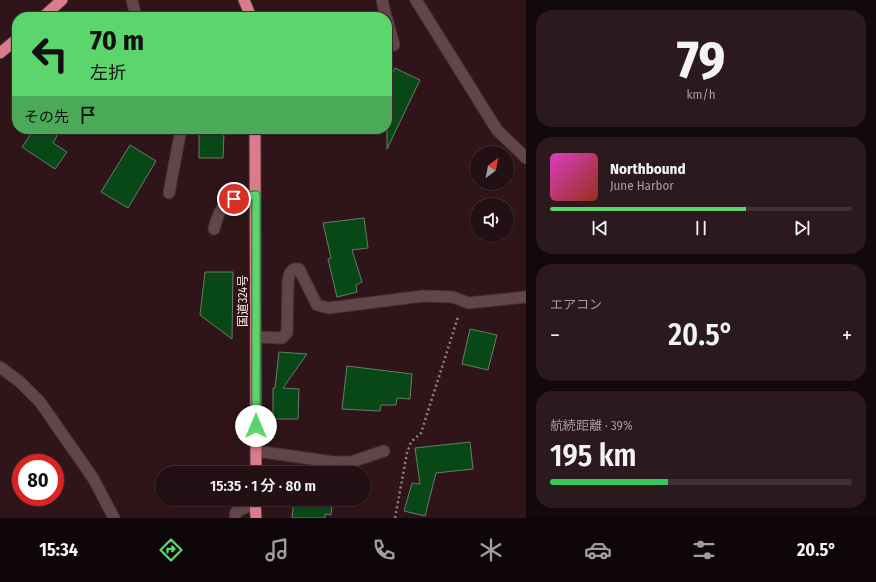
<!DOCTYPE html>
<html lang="ja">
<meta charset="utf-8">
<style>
body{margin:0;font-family:"Fira Sans Condensed","Noto Sans JP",sans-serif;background:#2b191d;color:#f1f3f6;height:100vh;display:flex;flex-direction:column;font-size:15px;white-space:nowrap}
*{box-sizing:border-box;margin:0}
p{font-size:13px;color:#a39da0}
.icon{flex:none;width:22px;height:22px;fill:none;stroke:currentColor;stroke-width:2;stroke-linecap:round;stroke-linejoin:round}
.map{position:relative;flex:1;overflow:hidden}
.side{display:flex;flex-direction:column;gap:10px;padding:10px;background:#13090b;width:350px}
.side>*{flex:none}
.banner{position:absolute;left:12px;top:12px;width:380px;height:122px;border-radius:16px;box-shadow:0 1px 3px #0004,0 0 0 1px #403034;background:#5dd56d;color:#111;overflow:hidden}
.needle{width:26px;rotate:32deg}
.controls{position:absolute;left:470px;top:146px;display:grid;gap:8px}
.controls a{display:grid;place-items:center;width:44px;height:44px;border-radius:50%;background:#231014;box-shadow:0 1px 3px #0004,0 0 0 1px #403034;font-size:20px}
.speed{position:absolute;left:12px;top:454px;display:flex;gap:8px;font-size:20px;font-weight:700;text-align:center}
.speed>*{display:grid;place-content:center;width:52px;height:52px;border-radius:50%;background:#231014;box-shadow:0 1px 3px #0004,0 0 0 1px #403034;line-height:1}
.speed .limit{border:6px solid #d22;background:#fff;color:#111}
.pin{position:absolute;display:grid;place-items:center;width:34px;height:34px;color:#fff;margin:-17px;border:2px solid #fff;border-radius:50%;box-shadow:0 1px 4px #0007}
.me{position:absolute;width:44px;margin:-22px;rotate:0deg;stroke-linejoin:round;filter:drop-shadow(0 0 3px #0008)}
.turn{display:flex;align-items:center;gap:14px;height:84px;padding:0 12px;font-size:18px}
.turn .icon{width:52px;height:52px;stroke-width:2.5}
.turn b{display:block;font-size:28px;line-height:34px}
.then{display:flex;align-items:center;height:38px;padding:0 12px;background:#0003;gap:8px;font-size:15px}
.big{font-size:30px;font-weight:600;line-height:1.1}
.side .widget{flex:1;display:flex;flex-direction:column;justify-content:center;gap:6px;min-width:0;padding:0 14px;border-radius:16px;background:#2b191d}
.side .dial{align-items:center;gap:0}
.dial b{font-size:52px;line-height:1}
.song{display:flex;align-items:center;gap:12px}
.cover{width:48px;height:48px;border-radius:6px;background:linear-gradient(135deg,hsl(310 70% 55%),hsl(10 70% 35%))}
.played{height:4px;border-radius:2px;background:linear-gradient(90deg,#5dd56d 65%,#403034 65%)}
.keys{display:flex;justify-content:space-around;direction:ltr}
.heat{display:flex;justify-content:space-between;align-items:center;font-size:22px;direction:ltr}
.charge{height:6px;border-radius:3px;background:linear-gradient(90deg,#34c759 39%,#403034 0)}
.trip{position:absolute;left:155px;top:466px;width:216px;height:40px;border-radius:20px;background:#231014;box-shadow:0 1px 3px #0004,0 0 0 1px #403034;font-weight:600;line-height:40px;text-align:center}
.tab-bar{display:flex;height:64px;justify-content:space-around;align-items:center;background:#0e0608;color:#a39da0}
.tab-bar .icon{width:28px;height:28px}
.tab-bar .on{color:#5dd56d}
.tab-bar b{font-size:18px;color:#f1f3f6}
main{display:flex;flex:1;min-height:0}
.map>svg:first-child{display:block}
</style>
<main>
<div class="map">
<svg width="526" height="518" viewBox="0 0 526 518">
<rect width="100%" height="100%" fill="#2f151a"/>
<g fill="#084816" stroke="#667d67">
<polygon points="395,68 420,80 387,149 387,85"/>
<polygon points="34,129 47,129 57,136 53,143 67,152 55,169 22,147"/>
<polygon points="199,131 224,132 223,158 199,158"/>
<polygon points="130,145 156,161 128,208 101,192"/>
<polygon points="364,218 368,248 352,250 362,282 356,285 357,292 337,297 328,259 331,258 323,223"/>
<polygon points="205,272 233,272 232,339 200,315"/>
<polygon points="470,329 497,335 488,370 462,364"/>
<polygon points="279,352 307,354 283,388 299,389 298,419 273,419 273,388 275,388"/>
<polygon points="347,366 412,374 410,399 397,398 396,405 381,405 380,411 342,409"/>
<polygon points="470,442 473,469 436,473 425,516 404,511 412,483 420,484 415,448"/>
<polygon points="299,468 336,473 298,473"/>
<polygon points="294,499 333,499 331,515 325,514 325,518 292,518"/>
</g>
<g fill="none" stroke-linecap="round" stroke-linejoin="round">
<defs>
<g id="minor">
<polyline points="132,0 136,17"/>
<polyline points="382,0 386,17"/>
<polyline points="416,0 497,130 526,158"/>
<polyline points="387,19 394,45"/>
<polyline points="169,193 181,129"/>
<path d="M214 229C221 200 228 200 255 195"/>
<polyline points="256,337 282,338 287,333 288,281 290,273 294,269 299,269 317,305 329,308 423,296 453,297 468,303 526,297"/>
<polyline points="0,367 20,382 40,402 93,478 114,518"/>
<polyline points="256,451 333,462 351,462 384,451"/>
<polyline points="235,518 236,512 255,503"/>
</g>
<g id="trunk">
<polyline points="244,0 251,17"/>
<polyline points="43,17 62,0"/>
<polyline points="0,53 17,39"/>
<polyline points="255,129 256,473"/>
<polyline points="255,499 256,518"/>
</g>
</defs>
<use href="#minor" stroke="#433032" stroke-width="13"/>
<use href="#trunk" stroke="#433032" stroke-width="13"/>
<polyline stroke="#978084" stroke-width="2.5" stroke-dasharray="2 3" stroke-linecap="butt" points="395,518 407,453 411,442 421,433 458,317"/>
<use href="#minor" stroke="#634549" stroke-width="11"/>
<use href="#trunk" stroke="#db7c8d" stroke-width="11"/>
</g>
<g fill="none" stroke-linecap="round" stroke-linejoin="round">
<defs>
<polyline id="route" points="234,199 256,195 256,426"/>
</defs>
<use href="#route" stroke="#3c8a47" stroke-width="10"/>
<use href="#route" stroke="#5dd56d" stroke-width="7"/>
</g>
<g text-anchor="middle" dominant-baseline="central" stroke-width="4" stroke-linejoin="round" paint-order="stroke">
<g font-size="12" fill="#f9e6e8" stroke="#2f151a">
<text transform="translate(243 301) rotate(-90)">国道324号</text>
</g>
</g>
</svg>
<div class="controls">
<a><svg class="needle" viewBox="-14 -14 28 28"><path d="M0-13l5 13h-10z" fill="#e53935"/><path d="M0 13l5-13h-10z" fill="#a39da0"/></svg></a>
<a><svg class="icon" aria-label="sound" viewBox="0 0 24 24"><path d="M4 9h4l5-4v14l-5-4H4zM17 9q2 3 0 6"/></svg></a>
</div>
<div class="speed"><div class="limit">80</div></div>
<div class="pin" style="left:234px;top:199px;background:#d93025"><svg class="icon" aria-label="arrive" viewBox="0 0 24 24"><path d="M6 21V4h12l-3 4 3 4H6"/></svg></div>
<svg class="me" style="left:256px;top:426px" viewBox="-20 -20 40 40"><circle r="19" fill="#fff"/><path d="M0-13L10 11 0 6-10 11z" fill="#5dd56d"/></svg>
<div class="trip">15:35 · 1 分 · 80 m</div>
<div class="banner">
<div class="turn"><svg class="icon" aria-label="left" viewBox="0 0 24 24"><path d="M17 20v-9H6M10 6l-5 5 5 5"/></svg><div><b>70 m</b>左折</div></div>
<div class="then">その先<svg class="icon" aria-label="arrive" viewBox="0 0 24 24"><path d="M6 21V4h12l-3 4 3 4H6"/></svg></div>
</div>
</div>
<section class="side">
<div class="widget dial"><b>79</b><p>km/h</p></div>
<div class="widget">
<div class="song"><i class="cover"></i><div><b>Northbound</b><p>June Harbor</p></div></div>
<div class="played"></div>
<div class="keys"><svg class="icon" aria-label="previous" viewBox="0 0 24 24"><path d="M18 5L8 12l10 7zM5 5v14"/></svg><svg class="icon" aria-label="pause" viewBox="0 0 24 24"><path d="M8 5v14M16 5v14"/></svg><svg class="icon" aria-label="next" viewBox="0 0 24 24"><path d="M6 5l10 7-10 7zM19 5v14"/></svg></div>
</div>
<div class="widget"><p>エアコン</p>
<div class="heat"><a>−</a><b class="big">20.5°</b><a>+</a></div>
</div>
<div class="widget"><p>航続距離 · 39%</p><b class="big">195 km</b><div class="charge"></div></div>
</section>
</main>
<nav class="tab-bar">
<b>15:34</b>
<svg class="icon on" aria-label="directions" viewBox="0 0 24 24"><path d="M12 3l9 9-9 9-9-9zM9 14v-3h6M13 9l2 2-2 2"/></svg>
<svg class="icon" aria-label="music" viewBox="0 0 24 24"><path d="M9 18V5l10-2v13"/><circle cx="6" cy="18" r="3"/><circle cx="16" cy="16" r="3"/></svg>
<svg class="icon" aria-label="phone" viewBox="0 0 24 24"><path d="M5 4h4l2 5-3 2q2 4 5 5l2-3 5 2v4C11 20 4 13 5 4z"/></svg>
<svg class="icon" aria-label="climate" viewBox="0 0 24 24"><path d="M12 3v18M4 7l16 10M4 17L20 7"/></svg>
<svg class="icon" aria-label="car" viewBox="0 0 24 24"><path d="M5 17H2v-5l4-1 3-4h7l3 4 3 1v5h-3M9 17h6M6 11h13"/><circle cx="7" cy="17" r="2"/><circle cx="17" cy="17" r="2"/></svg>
<svg class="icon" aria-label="filters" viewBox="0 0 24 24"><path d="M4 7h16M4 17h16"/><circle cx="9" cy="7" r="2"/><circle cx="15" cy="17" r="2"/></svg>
<b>20.5°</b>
</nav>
